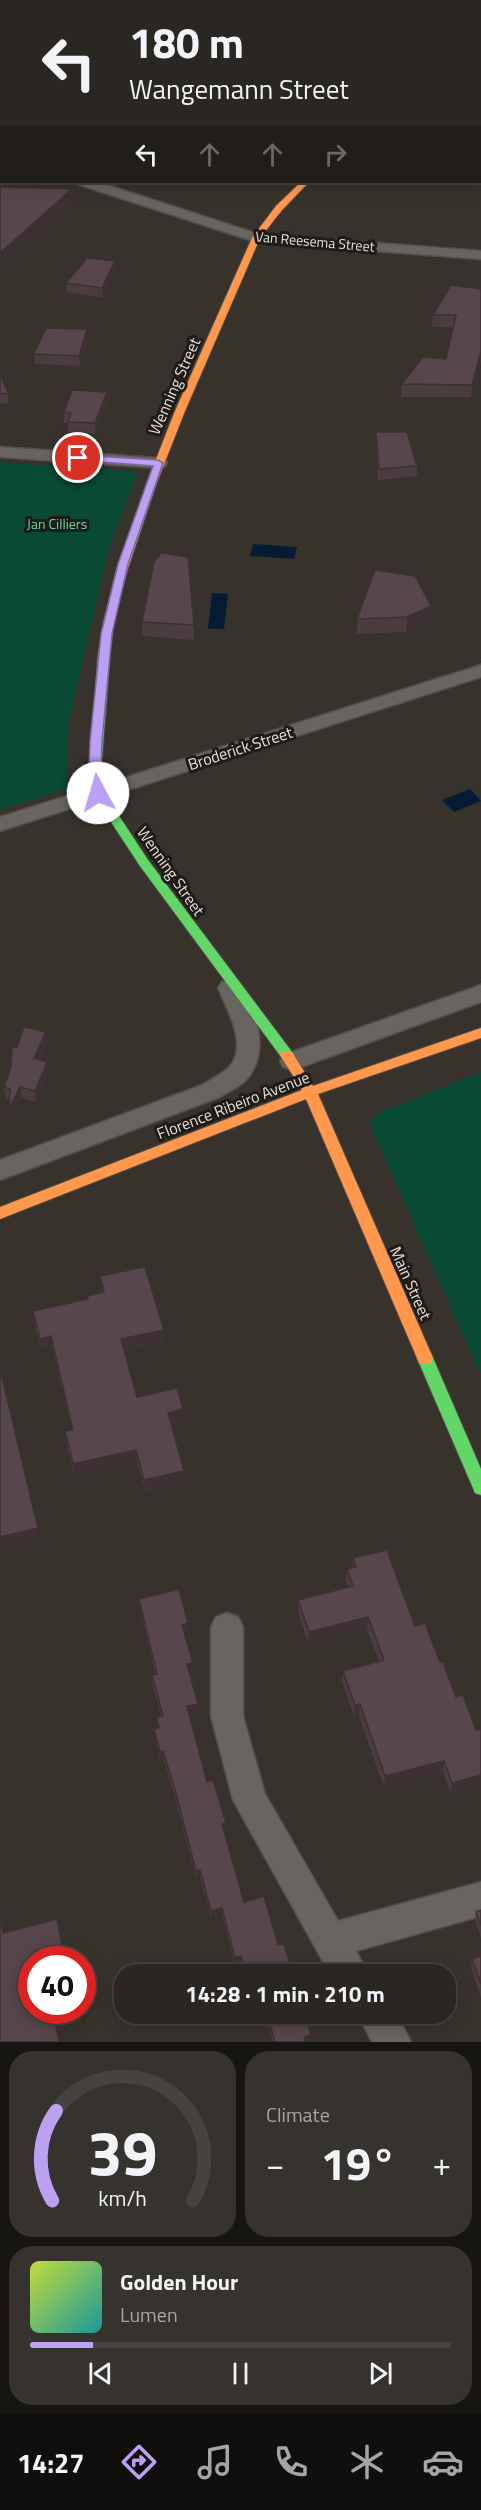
<!DOCTYPE html>
<meta charset="utf-8">
<style>
body{margin:0;font-family:"Titillium Web",sans-serif;background:#36322e;color:#f1f3f6;height:100vh;display:flex;flex-direction:column;font-size:22px;white-space:nowrap}
*{box-sizing:border-box;margin:0}
p{font-size:20px;color:#a5a5a5}
.icon{flex:none;width:33px;height:33px;fill:none;stroke:currentColor;stroke-width:2;stroke-linecap:round;stroke-linejoin:round}
.map{position:relative;height:2042px;overflow:hidden}
.panel{display:flex;flex-direction:column;gap:9px;padding:9px;background:#171512;flex:1}
.panel>*{flex:none}
.top-card{position:absolute;left:0px;top:0px;width:482px;height:183px;box-shadow:0 3px 15px #0003,0 0 0 2px #46433f;background:#2a2621;color:#f1f3f6;overflow:hidden}
.speed{position:absolute;left:18px;top:1946px;display:flex;gap:12px;font-size:30px;font-weight:700;text-align:center}
.speed>*{display:grid;place-content:center;width:78px;height:78px;border-radius:50%;background:#2a2621;box-shadow:0 3px 15px #0003,0 0 0 2px #46433f;line-height:1}
.speed .limit{border:9px solid #d22;background:#fff;color:#111}
.pin{position:absolute;display:grid;place-items:center;width:51px;height:51px;color:#fff;margin:-26px;border:3px solid #fff;border-radius:50%;box-shadow:0 2px 6px #0007}
.me{position:absolute;width:66px;margin:-33px;rotate:354deg;stroke-linejoin:round;filter:drop-shadow(0 0 4px #0008)}
.turn{display:flex;align-items:center;gap:21px;height:126px;padding:0 30px;font-size:27px}
.turn .icon{width:78px;height:78px;stroke-width:2.5}
.turn b{display:block;font-size:42px;line-height:51px}
.lanes{display:flex;align-items:center;height:57px;padding:0 30px;background:#0003;justify-content:center;gap:30px;direction:ltr}
.lanes .off{opacity:.35}
.big{font-size:45px;font-weight:700;line-height:1.1}
.panel .tile{flex:1;display:flex;flex-direction:column;justify-content:center;gap:9px;min-width:0;padding:0 21px;border-radius:24px;background:#36322e}
.panel .dial{align-items:center;gap:0}
.dial svg{height:156px;overflow:visible;fill:none;stroke:#46433f;stroke-width:7;stroke-linecap:round;text-anchor:middle}
.dial text{fill:#f1f3f6;stroke:none}
.song{display:flex;align-items:center;gap:18px}
.cover{width:72px;height:72px;border-radius:9px;background:linear-gradient(135deg,hsl(70 70% 55%),hsl(180 70% 35%))}
.played{height:6px;border-radius:3px;background:linear-gradient(90deg,#bca0f2 15%,#46433f 15%)}
.keys{display:flex;justify-content:space-around;direction:ltr}
.heat{display:flex;justify-content:space-between;align-items:center;font-size:33px;direction:ltr}
.panel .tiles{flex:1;display:grid;gap:9px;grid-template-columns:1fr 1fr}
.tile:last-child{grid-column:span 2}
.trip{position:absolute;left:114px;top:1964px;width:342px;height:60px;border-radius:24px;background:#2a2621;box-shadow:0 3px 15px #0003,0 0 0 2px #46433f;font-weight:700;line-height:60px;text-align:center}
.menu{display:flex;height:96px;justify-content:space-around;align-items:center;background:#110f0d;color:#a5a5a5}
.menu .icon{width:42px;height:42px}
.menu .current{color:#bca0f2}
.menu b{font-size:27px;color:#f1f3f6}
.map>svg:first-child{display:block}
</style>
<div class="map">
<svg width="481" height="2042" viewBox="0 0 481 2042">
<rect width="100%" height="100%" fill="#38322c"/>
<g fill="#084a33">
<polygon points="0,462 138,472 108,551 67,730 68,788 0,810"/>
<polygon points="481,1072 481,1374 480,1374 370,1124 375,1114"/>
</g>
<g fill="#061c35">
<polygon points="253,544 297,547 294,559 250,556"/>
<polygon points="212,593 228,594 224,629 208,629"/>
<polygon points="470,789 481,801 454,812 442,800"/>
</g>
<g fill="none" stroke-linecap="round" stroke-linejoin="round">
<defs>
<g id="street">
<polygon points="165,0 177,0 164,2"/>
<polygon points="358,0 396,0 397,2 359,2"/>
<rect x="480" y="3" width="1" height="8"/>
<polygon points="0,145 2,145 0,154"/>
<polygon points="78,182 98,182 258,234 481,251 481,259 256,242 80,185"/>
<polygon points="0,447 158,458 164,459 167,463 164,467 158,468 0,457"/>
<polygon points="481,665 481,677 0,831 0,817"/>
<path d="M230 980 238 982C256 1011 271 1050 247 1079 240 1087 229 1091 220 1097L0 1180V1160L202 1085C211 1079 223 1074 230 1066 248 1045 227 1009 218 988L222 982Z"/>
<polygon points="481,985 481,1002 301,1067 292,1070 283,1067 280,1061 283,1055"/>
<polygon points="227,1613 238,1617 243,1627 243,1716 265,1794 338,1921 481,1882 481,1916 356,1951 368,1974 330,1974 233,1800 211,1716 211,1627 216,1617"/>
<polygon points="357,2013 396,2013 411,2042 372,2042"/>
</g>
<g id="fast">
<polygon points="104,652 110,655 101,770 104,793 148,860 292,1052 294,1055 292,1058 282,1058 140,866 92,793 89,770 98,655"/>
<polygon points="425,1352 431,1353 433,1358 481,1469 481,1495 475,1493 473,1488 417,1358 419,1353"/>
</g>
<g id="slow">
<polygon points="301,182 309,182 282,210 260,238 185,411 157,482 128,568 114,620 110,655 108,657 100,657 98,655 104,620 117,568 147,482 175,411 252,238 276,206"/>
<polygon points="481,1028 481,1038 318,1094 433,1358 431,1363 425,1364 419,1363 417,1358 306,1099 0,1219 0,1207 302,1090 280,1055 282,1052 292,1052 313,1086"/>
</g>
</defs>
<use href="#street" stroke="#524e48" stroke-width="3"/>
<use href="#fast" stroke="#524e48" stroke-width="2"/>
<use href="#slow" stroke="#524e48" stroke-width="2"/>
<use href="#street" fill="#686561" fill-rule="evenodd"/>
<use href="#fast" fill="#63d668" fill-rule="evenodd"/>
<use href="#slow" fill="#ff974d" fill-rule="evenodd"/>
</g>
<g fill="#4b3c40">
<polygon points="116,270 103,298 67,292 66,283"/>
<polygon points="481,289 481,359 471,397 401,397 402,384 446,359 453,327 432,327 433,315"/>
<polygon points="87,329 88,339 80,366 35,364 34,354"/>
<polygon points="0,374 8,393 9,403 0,404"/>
<polygon points="108,402 95,434 68,432 68,423 64,423 64,412"/>
<polygon points="376,432 417,466 417,476 378,480 376,442"/>
<polygon points="431,606 430,621 406,632 357,634 357,619"/>
<polygon points="142,622 194,625 194,640 142,636"/>
<polygon points="46,1032 47,1044 40,1060 48,1073 36,1102 22,1098 10,1121 9,1099 6,1098 4,1087 17,1047"/>
<polygon points="100,1276 164,1342 124,1350 137,1397 184,1420 171,1423 185,1482 145,1491 137,1461 74,1475 66,1443 65,1431 72,1430 52,1347 41,1350 34,1323 33,1311 88,1300 87,1296 102,1292"/>
<polygon points="353,1558 415,1626 440,1662 456,1697 476,1730 481,1729 481,1786 451,1794 443,1772 384,1787 359,1716 354,1717 342,1682 343,1671 379,1661 367,1629 308,1643 298,1612 298,1600 349,1588 346,1581 347,1569 352,1568"/>
<polygon points="139,1599 188,1623 188,1631 184,1632 193,1663 193,1671 189,1672 198,1704 198,1711 189,1714 207,1782 226,1830 224,1831 244,1902 278,1945 293,1974 244,1974 241,1963 235,1965 222,1914 211,1918 200,1877 196,1878 175,1797 163,1758 160,1759 155,1736 154,1729 158,1728 157,1717 161,1716 152,1682 152,1675 155,1674 140,1607"/>
<polygon points="481,1910 481,1938 475,1920 476,1912"/>
<polygon points="481,1956 481,1997 471,1967 472,1959"/>
<polygon points="265,2013 305,2013 311,2035 311,2042 273,2042"/>
</g>
<g fill="#3d3134">
<polygon points="72,189 73,199 0,265 0,253"/>
<polygon points="115,261 116,270 103,298 102,288"/>
<polygon points="87,329 88,339 80,366 79,356"/>
<polygon points="481,351 481,359 471,397 472,385"/>
<polygon points="107,392 108,402 95,434 95,423"/>
<polygon points="431,606 430,621 406,632 407,617"/>
<polygon points="46,1032 47,1044 35,1070 34,1058"/>
<polygon points="47,1062 48,1073 36,1102 35,1091"/>
<polygon points="20,1087 22,1098 10,1121 9,1109"/>
<polygon points="164,1330 164,1342 122,1350 121,1339"/>
<polygon points="51,1336 52,1347 41,1350 40,1339"/>
<polygon points="183,1409 184,1420 168,1424 168,1413"/>
<polygon points="136,1450 137,1461 74,1475 73,1464"/>
<polygon points="184,1471 185,1482 145,1491 144,1480"/>
<polygon points="38,1528 40,1542 0,1551 0,1537"/>
<polygon points="368,1617 367,1629 308,1643 309,1632"/>
<polygon points="188,1623 188,1631 182,1632 182,1625"/>
<polygon points="193,1663 193,1671 187,1672 187,1664"/>
<polygon points="198,1704 198,1711 187,1714 187,1706"/>
<polygon points="360,1704 359,1716 354,1717 355,1706"/>
<polygon points="163,1751 163,1758 160,1759 160,1752"/>
<polygon points="444,1761 443,1772 384,1787 385,1776"/>
<polygon points="481,1775 481,1786 451,1794 452,1783"/>
<polygon points="226,1823 226,1830 222,1831 222,1824"/>
<polygon points="200,1870 200,1877 196,1878 196,1871"/>
<polygon points="222,1908 222,1914 211,1918 211,1911"/>
<polygon points="64,1955 65,1959 48,1959"/>
<polygon points="241,1956 241,1963 235,1965 235,1958"/>
<polygon points="311,2035 311,2042 304,2042 304,2037"/>
</g>
<g fill="#57464b" stroke="#3d3134" stroke-width="1.5">
<polygon points="288,0 308,0 307,2 287,2"/>
<polygon points="0,187 72,189 0,253"/>
<polygon points="87,258 115,261 102,288 66,283"/>
<polygon points="451,285 481,289 481,351 472,385 402,384 423,357 446,359 456,315 433,315"/>
<polygon points="46,328 87,329 79,356 34,354"/>
<polygon points="0,374 8,393 0,394"/>
<polygon points="72,390 107,392 95,423 68,422 71,413 64,412"/>
<polygon points="376,432 407,432 417,466 379,469"/>
<polygon points="161,553 188,557 194,625 142,622 154,562"/>
<polygon points="375,570 415,576 431,606 407,617 357,619"/>
<polygon points="24,1027 46,1032 34,1058 47,1062 35,1091 20,1087 9,1109 10,1089 4,1087 11,1067 12,1047 17,1047"/>
<polygon points="145,1267 164,1330 121,1339 137,1397 177,1388 183,1409 168,1413 184,1471 144,1480 136,1450 73,1464 65,1431 73,1430 51,1336 40,1339 33,1311 88,1299 87,1296 104,1292 100,1276"/>
<polygon points="0,1369 38,1528 0,1537"/>
<polygon points="387,1550 415,1626 425,1623 440,1662 443,1662 456,1697 463,1695 476,1730 481,1729 481,1775 452,1783 444,1761 385,1776 360,1704 355,1706 343,1671 384,1660 368,1617 309,1632 298,1600 353,1586 347,1569 356,1567 353,1558"/>
<polygon points="179,1589 188,1623 182,1625 193,1663 187,1664 198,1704 187,1706 207,1782 213,1780 226,1823 222,1824 244,1902 264,1896 278,1945 284,1944 293,1974 246,1974 241,1956 235,1958 222,1908 211,1911 200,1870 196,1871 175,1790 163,1751 160,1752 154,1729 159,1728 157,1717 163,1716 152,1675 157,1674 139,1599"/>
<polygon points="481,1910 481,1925 476,1912"/>
<polygon points="0,1916 3,1933 57,1919 64,1955 48,1959 32,1959 32,2010 53,2010 59,2042 0,2042"/>
<polygon points="481,1956 481,1984 472,1959"/>
<polygon points="267,2013 305,2013 311,2035 304,2037 306,2042 275,2042"/>
</g>
<polygon fill="#bca0f2" stroke="#7a689d" stroke-width="1.5" points="78,455 158,460 163,463 128,564 112,634 102,741 101,770 104,793 98,796 92,793 89,770 90,741 101,634 118,564 153,466 74,460 73,458"/>
<g text-anchor="middle" dominant-baseline="central" stroke-width="6" stroke-linejoin="round" paint-order="stroke">
<g font-size="14" fill="#e5dfd8" stroke="#1f1b17">
<text transform="translate(315 241) rotate(5)">Van Reesema Street</text>
</g>
<g font-size="14" fill="#5ddba5" stroke="#1f1b17">
<text x="57" y="523">Jan Cilliers</text>
</g>
<g font-size="16" fill="#e5dfd8" stroke="#1f1b17">
<text transform="translate(174 386) rotate(-66)">Wenning Street</text>
<text transform="translate(240 748) rotate(-18)">Broderick Street</text>
<text transform="translate(171 871) rotate(55)">Wenning Street</text>
<text transform="translate(233 1105) rotate(-21)">Florence Ribeiro Avenue</text>
<text transform="translate(411 1283) rotate(66)">Main Street</text>
</g>
</g>
</svg>
<div class="speed"><div class="limit">40</div></div>
<div class="pin" style="left:78px;top:458px;background:#d93025"><svg class="icon" aria-label="arrive" viewBox="0 0 24 24"><path d="M6 21V4h12l-3 4 3 4H6"/></svg></div>
<svg class="me" style="left:98px;top:793px" viewBox="-20 -20 40 40"><circle r="19" fill="#fff"/><path d="M0-13L10 11 0 6-10 11z" fill="#bca0f2"/></svg>
<div class="trip">14:28 · 1 min · 210 m</div>
<div class="top-card">
<div class="turn"><svg class="icon" aria-label="left" viewBox="0 0 24 24"><path d="M17 20v-9H6M10 6l-5 5 5 5"/></svg><div><b>180 m</b>Wangemann Street</div></div>
<div class="lanes"><svg class="icon" aria-label="left" viewBox="0 0 24 24"><path d="M17 20v-9H6M10 6l-5 5 5 5"/></svg><svg class="icon off" aria-label="ahead" viewBox="0 0 24 24"><path d="M12 20V5M6 11l6-6 6 6"/></svg><svg class="icon off" aria-label="ahead" viewBox="0 0 24 24"><path d="M12 20V5M6 11l6-6 6 6"/></svg><svg class="icon off" aria-label="right" viewBox="0 0 24 24"><path d="M7 20v-9h11M14 6l5 5-5 5"/></svg></div>
</div>
</div>
<section class="panel">
<div class="tiles">
<div class="tile dial"><svg viewBox="0 0 100 80">
<path d="M14 69A42 42 0 1 1 86 69"/>
<path d="M14 69A42 42 0 0 1 16 23" stroke="#bca0f2"/>
<text x="50" y="56" font-size="32" font-weight="700">39</text>
<text x="50" y="72" font-size="11">km/h</text>
</svg></div>
<div class="tile"><p>Climate</p>
<div class="heat"><a>−</a><b class="big">19°</b><a>+</a></div>
</div>
<div class="tile">
<div class="song"><i class="cover"></i><div><b>Golden Hour</b><p>Lumen</p></div></div>
<div class="played"></div>
<div class="keys"><svg class="icon" aria-label="previous" viewBox="0 0 24 24"><path d="M18 5L8 12l10 7zM5 5v14"/></svg><svg class="icon" aria-label="pause" viewBox="0 0 24 24"><path d="M8 5v14M16 5v14"/></svg><svg class="icon" aria-label="next" viewBox="0 0 24 24"><path d="M6 5l10 7-10 7zM19 5v14"/></svg></div>
</div>
</div>
</section>
<nav class="menu">
<b>14:27</b>
<svg class="icon current" aria-label="directions" viewBox="0 0 24 24"><path d="M12 3l9 9-9 9-9-9zM9 14v-3h6M13 9l2 2-2 2"/></svg>
<svg class="icon" aria-label="music" viewBox="0 0 24 24"><path d="M9 18V5l10-2v13"/><circle cx="6" cy="18" r="3"/><circle cx="16" cy="16" r="3"/></svg>
<svg class="icon" aria-label="phone" viewBox="0 0 24 24"><path d="M5 4h4l2 5-3 2q2 4 5 5l2-3 5 2v4C11 20 4 13 5 4z"/></svg>
<svg class="icon" aria-label="climate" viewBox="0 0 24 24"><path d="M12 3v18M4 7l16 10M4 17L20 7"/></svg>
<svg class="icon" aria-label="car" viewBox="0 0 24 24"><path d="M5 17H2v-5l4-1 3-4h7l3 4 3 1v5h-3M9 17h6M6 11h13"/><circle cx="7" cy="17" r="2"/><circle cx="17" cy="17" r="2"/></svg>
</nav>
